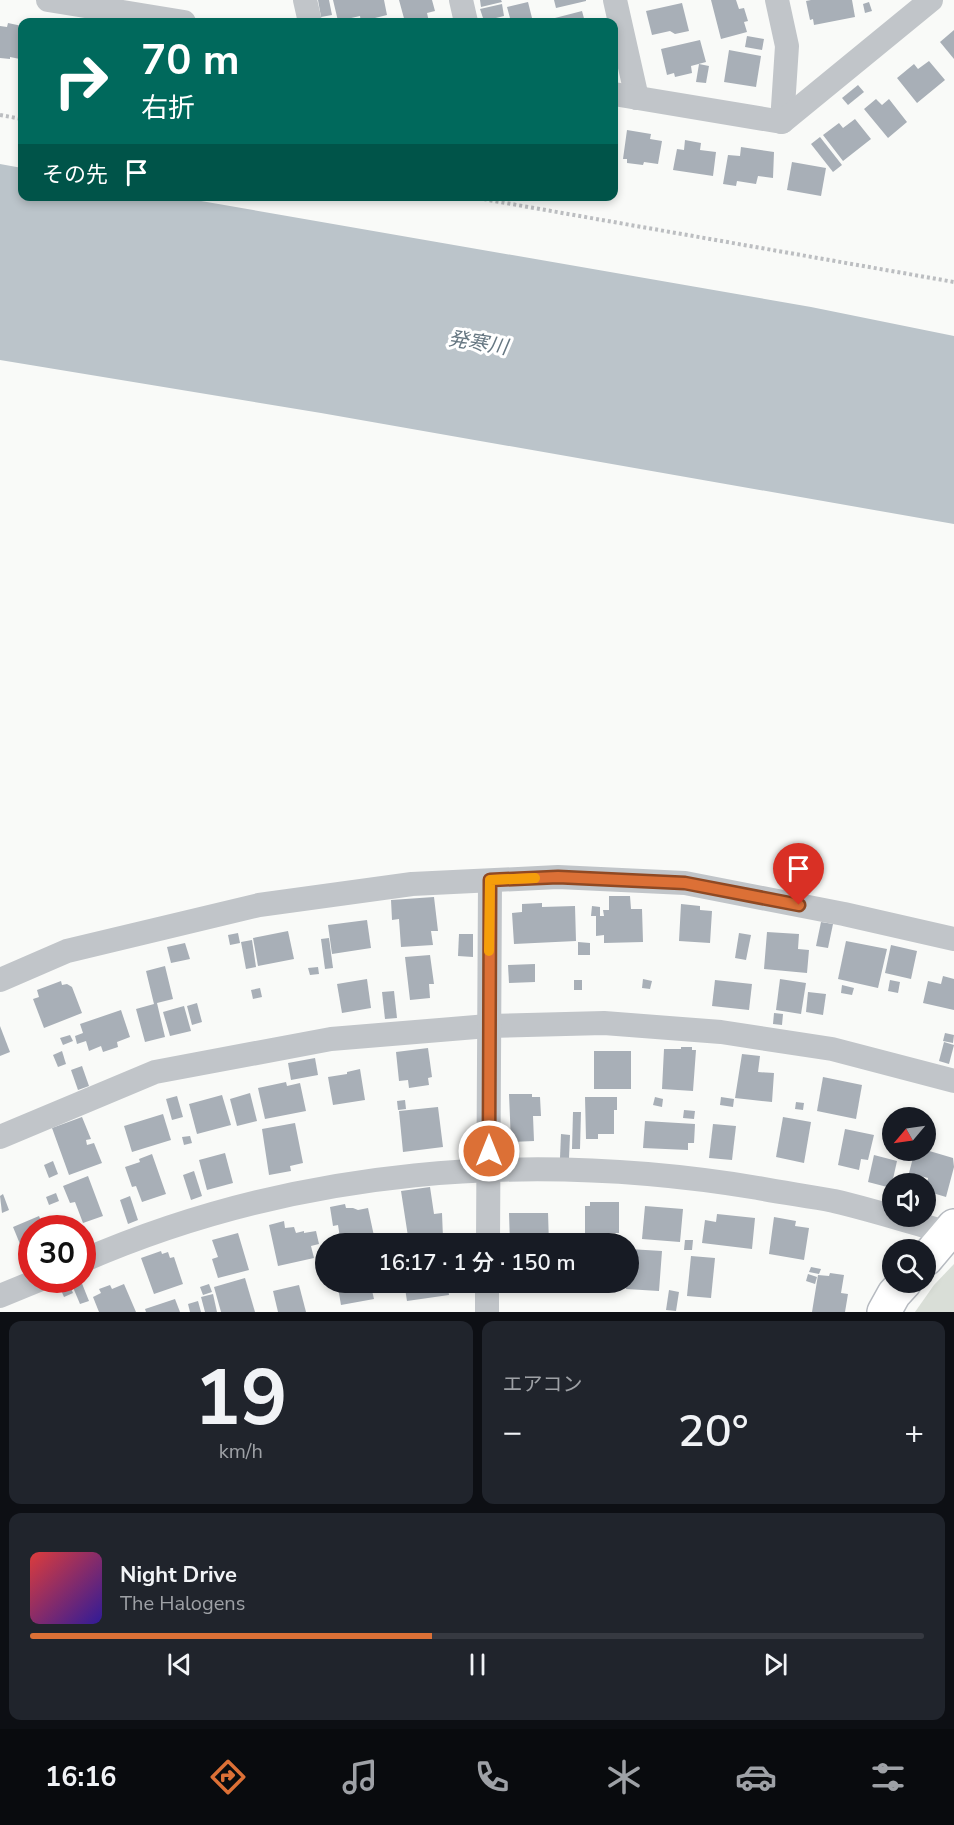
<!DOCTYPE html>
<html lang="ja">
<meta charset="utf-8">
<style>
body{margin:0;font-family:"Nunito Sans","Noto Sans JP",sans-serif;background:#20242c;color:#f1f3f6;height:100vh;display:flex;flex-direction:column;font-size:22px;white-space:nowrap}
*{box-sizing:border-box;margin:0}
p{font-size:20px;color:#9ea1a6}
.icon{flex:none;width:33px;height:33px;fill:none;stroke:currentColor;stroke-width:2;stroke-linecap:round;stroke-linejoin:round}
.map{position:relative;height:1312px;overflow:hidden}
.details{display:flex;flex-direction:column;gap:9px;padding:9px;background:#0d0f14;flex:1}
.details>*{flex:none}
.guide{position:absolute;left:18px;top:18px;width:600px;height:183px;border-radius:12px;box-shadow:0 3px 9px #0003;background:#00695c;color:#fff;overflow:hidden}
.needle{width:39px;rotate:241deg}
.tools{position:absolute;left:882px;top:1107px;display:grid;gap:12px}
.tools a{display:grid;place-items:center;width:54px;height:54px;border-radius:50%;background:#171b24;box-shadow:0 3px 9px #0003;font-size:30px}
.speed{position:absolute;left:18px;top:1215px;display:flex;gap:12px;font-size:30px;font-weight:700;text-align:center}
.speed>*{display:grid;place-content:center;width:78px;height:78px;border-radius:50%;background:#171b24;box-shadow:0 3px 9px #0003;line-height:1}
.speed .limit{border:9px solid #d22;background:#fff;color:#111}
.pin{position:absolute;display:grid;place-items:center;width:51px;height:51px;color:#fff;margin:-62px -26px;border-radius:50% 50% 50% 0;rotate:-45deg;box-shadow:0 0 6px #0007}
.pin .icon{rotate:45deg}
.me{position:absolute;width:66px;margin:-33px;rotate:0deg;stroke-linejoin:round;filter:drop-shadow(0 0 4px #0008)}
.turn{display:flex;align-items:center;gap:21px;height:126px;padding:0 24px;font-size:27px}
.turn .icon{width:78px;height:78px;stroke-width:2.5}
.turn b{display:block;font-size:42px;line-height:51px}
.then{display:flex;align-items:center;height:57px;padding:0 24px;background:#0003;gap:12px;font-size:22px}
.big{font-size:45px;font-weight:600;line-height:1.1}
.details .tile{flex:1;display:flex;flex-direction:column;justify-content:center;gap:9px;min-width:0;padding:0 21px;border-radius:12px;background:#20242c}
.details .dial{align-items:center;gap:0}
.dial b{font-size:78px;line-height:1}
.song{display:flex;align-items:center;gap:18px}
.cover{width:72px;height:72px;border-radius:9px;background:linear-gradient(135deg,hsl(0 70% 55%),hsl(250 70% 35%))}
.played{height:6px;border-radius:3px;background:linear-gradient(90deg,#dc7036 45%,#363941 45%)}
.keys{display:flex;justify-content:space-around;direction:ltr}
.heat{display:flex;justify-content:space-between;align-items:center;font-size:33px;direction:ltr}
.details .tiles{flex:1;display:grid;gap:9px;grid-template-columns:1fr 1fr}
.tile:last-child{grid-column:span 2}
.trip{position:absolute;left:315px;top:1233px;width:324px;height:60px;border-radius:30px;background:#171b24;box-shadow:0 3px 9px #0003;font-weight:600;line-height:60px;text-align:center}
.menu{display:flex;height:96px;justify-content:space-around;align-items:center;background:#090b0e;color:#9ea1a6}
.menu .icon{width:42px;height:42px}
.menu .active{color:#dc7036}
.menu b{font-size:27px;color:#f1f3f6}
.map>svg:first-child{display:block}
</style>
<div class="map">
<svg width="954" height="1312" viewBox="0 0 954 1312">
<rect width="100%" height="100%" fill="#f9faf8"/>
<polygon fill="#d9ded7" points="954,1264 954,1312 915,1312 934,1285"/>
<polygon fill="#bbc4ca" points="0,164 22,168 22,196 178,197 811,307 954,336 954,524 321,413 0,360"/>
<g fill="#a8afb7">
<polygon points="318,0 329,0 332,15 321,17"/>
<polygon points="333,0 384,0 387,15 375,18 376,21 371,22 361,22 360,16 338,21"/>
<polygon points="399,0 432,0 435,11 427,13 429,22 405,22"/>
<polygon points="480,0 501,0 502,2 481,7"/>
<polygon points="554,0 586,0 586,1 556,8"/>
<polygon points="711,0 736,0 739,9 744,8 748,21 744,22 747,32 721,39"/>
<polygon points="811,0 852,0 855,17 814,25 813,19 810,20 806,1"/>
<polygon points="528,2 533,22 496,22 510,18 507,7"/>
<polygon points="869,2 872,11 865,13 863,4"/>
<polygon points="682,3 689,31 675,34 670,31 652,35 646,11"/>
<polygon points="502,4 504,16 484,21 480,9"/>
<polygon points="582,11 585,22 557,22 555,18"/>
<polygon points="8,23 22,26 20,59 10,57 10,59 0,58 0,26 7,27"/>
<polygon points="954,30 954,59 940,42"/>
<polygon points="747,36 764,39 762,50 745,47"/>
<polygon points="700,40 706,62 691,66 692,73 675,77 674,73 667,75 661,49"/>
<polygon points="729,50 761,56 756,87 724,82"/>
<polygon points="929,61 945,80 917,103 897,78 914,64 918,69"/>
<polygon points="699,64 709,66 706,83 696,82"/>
<polygon points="858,85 864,92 848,105 842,98"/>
<polygon points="876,99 882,105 889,99 907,122 888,138 864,109"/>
<polygon points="855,119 871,139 843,161 823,135 839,123 843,128"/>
<polygon points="627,130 651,134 650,139 662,141 658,164 644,162 643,165 627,163 627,159 623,159"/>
<polygon points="820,137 842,165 833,172 811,144"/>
<polygon points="685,140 701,143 700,150 716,152 713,176 673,170 677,149 684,150"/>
<polygon points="741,147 774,152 773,178 758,176 756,184 737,181 736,186 723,184 728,155 740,156"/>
<polygon points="792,162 826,168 821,196 787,190"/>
<polygon points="609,896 630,896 631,909 642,909 643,942 604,943 604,935 596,936 596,916 591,916 592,906 600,907 600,916 604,916 603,910 609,910"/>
<polygon points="434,897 438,931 431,931 433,945 401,947 399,919 392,920 391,900"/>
<polygon points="542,903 542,907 575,906 576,941 514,944 512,913 522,912 522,904"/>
<polygon points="681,904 700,906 700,910 712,911 710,943 679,941"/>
<polygon points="367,920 371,948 332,954 328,925"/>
<polygon points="821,922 833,924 828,948 816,946"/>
<polygon points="288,931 294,959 258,966 253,938"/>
<polygon points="767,932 799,934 798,949 809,950 807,973 764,969"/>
<polygon points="238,933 240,943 230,945 228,935"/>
<polygon points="739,933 751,935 746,960 735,958"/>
<polygon points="459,934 473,934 473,957 458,956"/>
<polygon points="329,938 333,968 325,969 321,939"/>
<polygon points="252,940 256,967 246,969 241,942"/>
<polygon points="846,941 887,949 878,988 838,979"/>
<polygon points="578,942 590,943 590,955 578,955"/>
<polygon points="185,943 190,959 171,963 167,947"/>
<polygon points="891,945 917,951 911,979 885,973"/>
<polygon points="430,955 434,984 429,984 430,998 410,1000 405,957"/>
<polygon points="535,964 535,982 509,983 508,965"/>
<polygon points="165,966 173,999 157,1003 165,1037 145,1042 136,1009 154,1004 146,971"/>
<polygon points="318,967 319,974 310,975 308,968"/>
<polygon points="943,976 954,979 954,1010 923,1003 928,981 941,984"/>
<polygon points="367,979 371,1008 342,1013 337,984"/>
<polygon points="643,979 652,981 650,989 642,988"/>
<polygon points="780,979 806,983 801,1014 776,1010"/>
<rect x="574" y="980" width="8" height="10"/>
<polygon points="715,980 752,984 749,1010 712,1006"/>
<polygon points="890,980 900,982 898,993 888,991"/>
<polygon points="61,981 62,985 67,984 72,987 82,1013 44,1028 33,999 39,997 37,990"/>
<polygon points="842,985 854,988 852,995 841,993"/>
<polygon points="260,988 262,997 253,999 251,990"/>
<polygon points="394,991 397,1018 385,1019 382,992"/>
<polygon points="808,992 826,994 823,1015 806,1012"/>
<polygon points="197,1003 202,1022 192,1025 187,1006"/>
<polygon points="184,1006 191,1031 170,1036 163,1012"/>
<polygon points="121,1010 130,1037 117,1042 118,1047 103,1052 101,1046 89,1051 86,1041 77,1044 75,1036 83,1033 80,1024"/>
<polygon points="774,1013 783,1014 782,1025 773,1024"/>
<polygon points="0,1026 10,1052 0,1056"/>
<polygon points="945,1033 954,1035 953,1043 943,1041"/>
<polygon points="70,1035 73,1041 63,1045 60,1038"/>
<polygon points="944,1042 954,1045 949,1064 939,1061"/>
<polygon points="681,1047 692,1047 692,1050 696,1050 693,1091 662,1089 664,1049 681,1049"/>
<polygon points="428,1048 432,1077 428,1078 429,1085 409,1088 408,1080 399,1081 396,1052"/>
<polygon points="62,1051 66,1064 58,1067 53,1055"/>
<rect x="594" y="1051" width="37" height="38"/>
<polygon points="742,1054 760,1056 758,1072 774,1073 772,1102 735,1098"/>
<polygon points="315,1058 318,1075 291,1080 288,1063"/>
<polygon points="82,1066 89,1086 78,1090 71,1070"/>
<polygon points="360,1069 365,1100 333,1105 328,1077 347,1074 347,1072"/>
<polygon points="823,1077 862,1085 856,1119 817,1111"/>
<polygon points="286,1082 287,1086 300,1083 306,1111 265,1119 258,1088"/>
<polygon points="250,1093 257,1121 237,1126 230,1099"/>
<polygon points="509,1094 532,1094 532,1097 540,1097 541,1116 533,1116 534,1141 511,1142"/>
<polygon points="222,1095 231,1125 197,1134 189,1104"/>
<polygon points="177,1096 183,1117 172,1120 166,1099"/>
<polygon points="585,1097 617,1097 617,1110 614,1110 614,1134 598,1134 598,1139 586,1139"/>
<polygon points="655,1097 663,1099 662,1107 653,1105"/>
<polygon points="721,1097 734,1099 733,1107 720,1105"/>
<polygon points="405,1100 406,1109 398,1110 397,1101"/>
<polygon points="796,1102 804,1103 803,1110 795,1109"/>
<polygon points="438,1107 443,1147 403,1152 399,1111"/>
<polygon points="684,1110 695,1111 694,1119 683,1118"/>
<polygon points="573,1112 581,1112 580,1149 572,1149"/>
<polygon points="163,1114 171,1140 132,1152 124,1126"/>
<polygon points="82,1117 91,1139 86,1140 87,1145 94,1143 102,1163 69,1175 52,1128"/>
<polygon points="783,1117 811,1122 804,1163 776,1157"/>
<polygon points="645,1121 695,1124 694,1143 688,1143 688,1150 643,1148"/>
<polygon points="295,1123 303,1163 290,1166 291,1171 269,1175 262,1129"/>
<polygon points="713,1124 736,1126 732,1160 709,1158"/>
<polygon points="845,1129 874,1135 868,1160 861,1159 859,1170 838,1165"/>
<polygon points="561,1134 570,1135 569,1158 560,1158"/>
<polygon points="190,1136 192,1143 184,1145 182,1137"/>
<polygon points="915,1150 926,1150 953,1158 954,1167 946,1197 926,1191 928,1178 909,1173"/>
<polygon points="225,1153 233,1183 207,1190 199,1160"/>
<polygon points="152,1154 166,1194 142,1202 136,1186 132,1187 125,1167 140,1162 139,1159"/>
<polygon points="874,1155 897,1161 891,1188 868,1182"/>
<polygon points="53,1161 58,1174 49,1178 44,1165"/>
<polygon points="194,1171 202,1196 191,1200 183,1175"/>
<polygon points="88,1176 103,1216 83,1223 75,1202 70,1203 63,1186"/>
<polygon points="430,1187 434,1214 442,1213 443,1238 409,1243 401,1191"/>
<polygon points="56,1193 59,1201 49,1205 46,1197"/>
<polygon points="3,1194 9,1210 2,1213 0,1196"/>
<polygon points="130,1196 138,1220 128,1224 120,1200"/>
<polygon points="590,1202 619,1202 619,1233 585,1233 585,1206 590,1206"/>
<polygon points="345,1204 346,1208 353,1208 358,1210 368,1208 374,1236 365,1237 366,1244 341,1244 338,1225 333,1226 330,1207"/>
<polygon points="645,1206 683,1209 680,1242 642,1239"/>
<polygon points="509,1213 548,1213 549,1244 510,1244"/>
<polygon points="717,1214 755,1218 752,1249 702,1243 705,1220 716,1222"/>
<polygon points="39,1216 44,1228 32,1228 32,1259 27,1261 13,1227"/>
<polygon points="774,1217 796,1221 795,1226 809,1228 804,1260 769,1254"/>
<polygon points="65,1219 69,1228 58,1228 56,1223"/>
<polygon points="284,1221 285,1228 294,1227 296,1233 304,1231 304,1233 316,1231 319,1244 311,1246 314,1258 278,1266 269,1225"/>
<polygon points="238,1233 249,1270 218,1278 212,1259 218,1257 212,1240"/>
<polygon points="685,1240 693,1240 692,1250 684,1250"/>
<polygon points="629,1249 662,1251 659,1291 626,1289 627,1282 628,1282"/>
<polygon points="161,1251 162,1254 168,1252 170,1258 174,1257 183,1284 154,1294 141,1258"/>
<polygon points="691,1256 715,1258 711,1298 687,1296"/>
<polygon points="811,1267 821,1269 819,1274 809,1272"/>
<polygon points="830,1273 844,1275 841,1293 848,1294 845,1312 812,1312 818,1275 829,1276"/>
<polygon points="808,1274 817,1277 815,1284 806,1281"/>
<polygon points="245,1278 255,1312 221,1312 214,1287"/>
<polygon points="81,1281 89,1301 80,1304 72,1285"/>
<polygon points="337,1282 370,1282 374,1299 341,1305"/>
<polygon points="404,1282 447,1282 449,1295 407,1301"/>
<polygon points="507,1282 550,1282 550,1286 507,1287"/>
<polygon points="69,1284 73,1293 64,1297 60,1288"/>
<polygon points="124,1284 136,1312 99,1312 93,1297 101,1293 99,1289 110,1285 112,1289"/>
<polygon points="209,1284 212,1292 203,1295 200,1287"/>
<polygon points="299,1285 306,1312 278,1312 273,1291"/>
<polygon points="669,1290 679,1292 676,1311 666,1310"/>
<polygon points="213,1294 217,1312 205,1312 201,1297"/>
<polygon points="175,1299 180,1312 146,1312 145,1309"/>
<polygon points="198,1301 201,1312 190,1312 188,1304"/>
</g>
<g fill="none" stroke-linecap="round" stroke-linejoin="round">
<defs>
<g id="secondary">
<polyline points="926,1259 954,1226"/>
<polyline points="884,1312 894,1294 905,1282"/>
</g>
</defs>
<use href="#secondary" stroke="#b6bac0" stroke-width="36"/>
<g stroke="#bcbec1" stroke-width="4" stroke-dasharray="3 3" stroke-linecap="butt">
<polyline points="0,115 22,119"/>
<polyline points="466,196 954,282"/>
</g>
<g stroke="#c1c5c9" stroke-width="24">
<polyline points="48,0 184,22"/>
<polyline points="305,0 310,22"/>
<polyline points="461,0 466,22"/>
<polyline points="615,0 637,98"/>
<polyline points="777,0 787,46 782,122"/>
<polyline points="614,94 782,122 931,0"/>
<polyline points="0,980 67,951 259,905 412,884 558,877 685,883 844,914 954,939"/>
<polyline points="0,1137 155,1072 331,1039 488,1026 604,1023 721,1032 832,1049 954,1081"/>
<polyline points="488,1244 490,881"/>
<path d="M82 1261C296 1168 530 1150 758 1188 783 1193 809 1196 834 1201 873 1210 910 1222 948 1233"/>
<polyline points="0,1296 39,1280"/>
<polyline points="487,1312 487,1282"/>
</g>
<use href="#secondary" stroke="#fff" stroke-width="33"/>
</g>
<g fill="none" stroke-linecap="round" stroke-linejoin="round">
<defs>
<polyline id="route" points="489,1151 490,880 558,877 685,883 799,905"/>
</defs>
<use href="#route" stroke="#8f4923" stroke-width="15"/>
<use href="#route" stroke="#dc7036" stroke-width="10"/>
<polyline stroke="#f59e0b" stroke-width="10" points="489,951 490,880 535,878"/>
</g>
<g text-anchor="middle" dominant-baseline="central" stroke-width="6" stroke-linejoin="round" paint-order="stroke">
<g font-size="20" font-style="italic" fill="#667782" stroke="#fff">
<text transform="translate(478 343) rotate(9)">発寒川</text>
</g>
</g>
</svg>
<div class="tools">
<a><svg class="needle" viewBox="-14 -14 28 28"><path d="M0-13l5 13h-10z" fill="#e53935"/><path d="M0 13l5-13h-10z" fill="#9ea1a6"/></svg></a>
<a><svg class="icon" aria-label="sound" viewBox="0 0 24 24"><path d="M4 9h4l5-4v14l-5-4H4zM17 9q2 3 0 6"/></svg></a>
<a><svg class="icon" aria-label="search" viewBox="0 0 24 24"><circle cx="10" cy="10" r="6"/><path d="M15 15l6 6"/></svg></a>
</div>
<div class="speed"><div class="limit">30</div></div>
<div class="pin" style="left:799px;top:905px;background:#d93025"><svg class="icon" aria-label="arrive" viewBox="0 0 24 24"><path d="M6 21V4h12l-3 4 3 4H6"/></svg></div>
<svg class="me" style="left:489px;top:1151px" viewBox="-20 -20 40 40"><circle r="17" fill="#dc7036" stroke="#fff" stroke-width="3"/><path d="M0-11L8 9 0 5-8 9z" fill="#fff"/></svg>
<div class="trip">16:17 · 1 分 · 150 m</div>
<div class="guide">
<div class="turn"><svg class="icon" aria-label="right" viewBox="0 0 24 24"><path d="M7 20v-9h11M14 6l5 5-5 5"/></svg><div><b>70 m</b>右折</div></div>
<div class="then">その先<svg class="icon" aria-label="arrive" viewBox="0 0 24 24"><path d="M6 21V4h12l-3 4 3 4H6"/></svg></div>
</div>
</div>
<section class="details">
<div class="tiles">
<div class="tile dial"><b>19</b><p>km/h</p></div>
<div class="tile"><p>エアコン</p>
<div class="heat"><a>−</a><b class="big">20°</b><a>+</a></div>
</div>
<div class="tile">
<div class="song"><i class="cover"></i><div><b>Night Drive</b><p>The Halogens</p></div></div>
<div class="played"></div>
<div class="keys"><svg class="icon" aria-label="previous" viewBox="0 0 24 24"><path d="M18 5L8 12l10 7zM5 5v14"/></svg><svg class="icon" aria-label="pause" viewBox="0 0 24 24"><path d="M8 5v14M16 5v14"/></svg><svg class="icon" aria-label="next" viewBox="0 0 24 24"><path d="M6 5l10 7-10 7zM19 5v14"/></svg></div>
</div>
</div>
</section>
<nav class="menu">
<b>16:16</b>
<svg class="icon active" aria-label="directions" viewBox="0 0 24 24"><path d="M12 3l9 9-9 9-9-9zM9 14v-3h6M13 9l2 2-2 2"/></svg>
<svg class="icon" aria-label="music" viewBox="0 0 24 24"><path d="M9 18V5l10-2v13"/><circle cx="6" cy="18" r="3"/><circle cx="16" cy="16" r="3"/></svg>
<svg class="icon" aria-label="phone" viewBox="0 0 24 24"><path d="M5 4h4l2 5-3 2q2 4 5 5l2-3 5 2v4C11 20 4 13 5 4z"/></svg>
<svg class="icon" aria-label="climate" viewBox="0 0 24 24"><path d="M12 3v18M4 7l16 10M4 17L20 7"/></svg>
<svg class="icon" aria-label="car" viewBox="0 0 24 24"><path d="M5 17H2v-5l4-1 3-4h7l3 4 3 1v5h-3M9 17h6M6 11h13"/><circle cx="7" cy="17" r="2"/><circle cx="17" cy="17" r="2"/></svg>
<svg class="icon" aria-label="filters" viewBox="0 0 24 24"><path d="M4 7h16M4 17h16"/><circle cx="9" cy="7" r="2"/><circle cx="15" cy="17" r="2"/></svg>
</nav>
